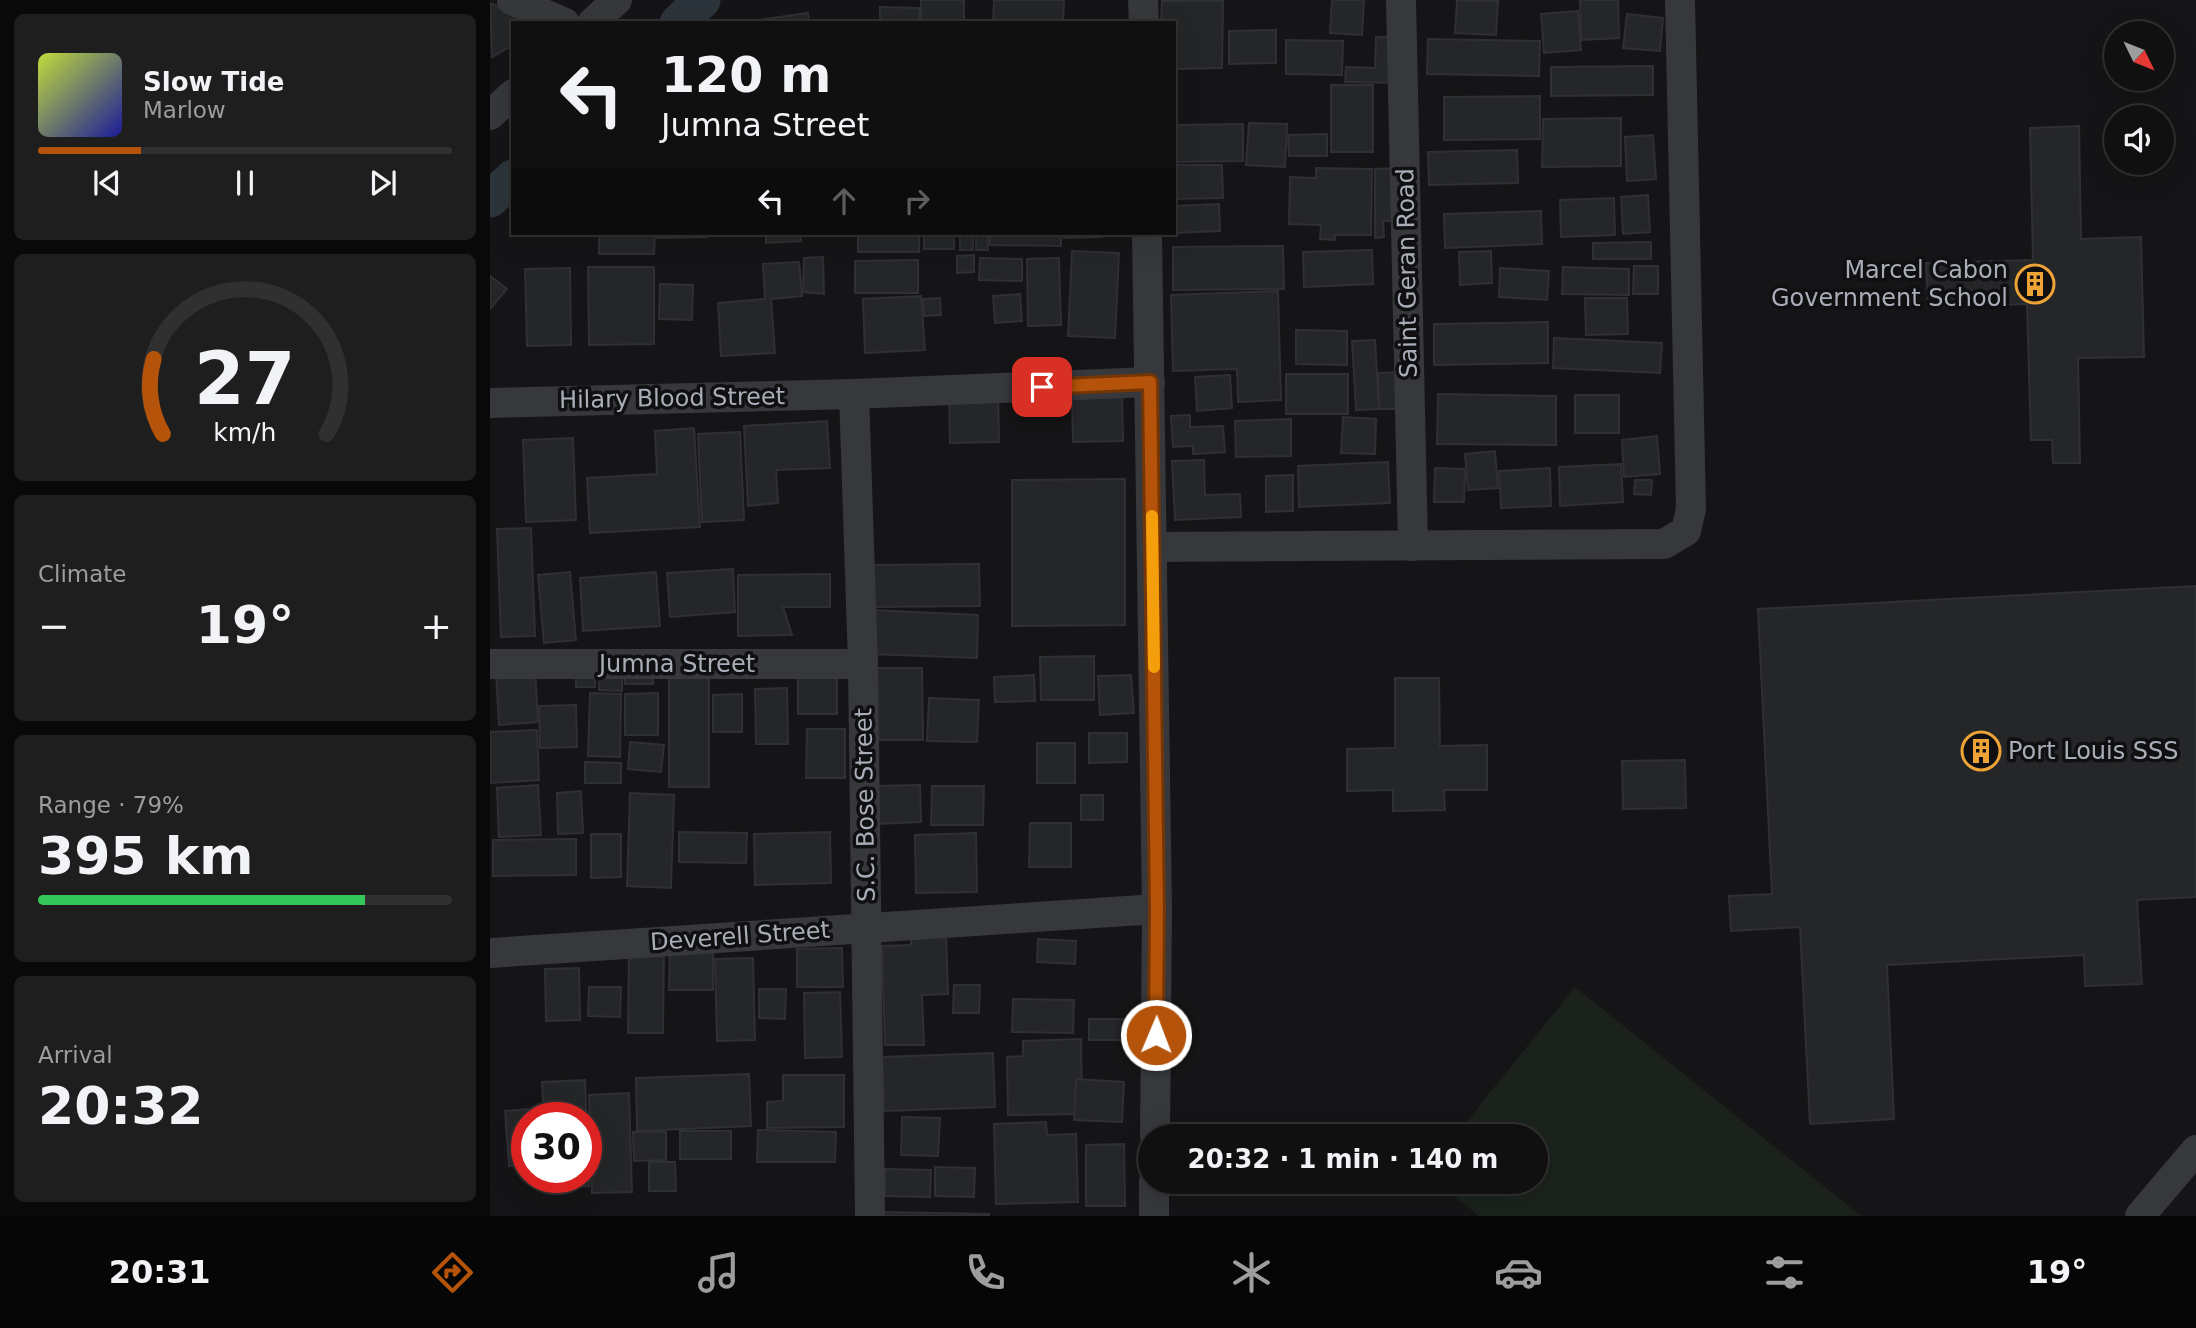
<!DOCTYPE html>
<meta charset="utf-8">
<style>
body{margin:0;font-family:"DejaVu Sans",sans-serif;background:#1e1e1f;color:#f1f3f6;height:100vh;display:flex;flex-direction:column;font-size:26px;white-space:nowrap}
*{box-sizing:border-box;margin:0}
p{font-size:23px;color:#9c9d9f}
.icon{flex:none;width:38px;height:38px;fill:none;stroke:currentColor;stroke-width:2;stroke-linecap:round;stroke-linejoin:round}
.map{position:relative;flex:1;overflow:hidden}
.details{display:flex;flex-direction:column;gap:14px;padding:14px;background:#090909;width:490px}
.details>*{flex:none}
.top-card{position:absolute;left:21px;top:21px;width:665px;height:214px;border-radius:0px;box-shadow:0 7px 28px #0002,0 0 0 2px #303031;background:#101011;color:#f1f3f6;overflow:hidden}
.needle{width:46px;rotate:133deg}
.fabs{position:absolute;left:1614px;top:21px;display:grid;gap:14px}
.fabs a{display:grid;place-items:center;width:70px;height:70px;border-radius:50%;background:#101011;box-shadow:0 7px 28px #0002,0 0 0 2px #303031;font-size:35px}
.speed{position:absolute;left:21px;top:1102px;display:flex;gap:14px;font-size:35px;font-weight:700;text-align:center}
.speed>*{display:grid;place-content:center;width:91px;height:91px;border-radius:50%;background:#101011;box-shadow:0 7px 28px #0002,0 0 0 2px #303031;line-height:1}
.speed .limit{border:10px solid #d22;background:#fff;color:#111}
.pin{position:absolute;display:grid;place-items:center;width:60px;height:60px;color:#fff;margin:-30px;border-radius:14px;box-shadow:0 4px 10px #0006}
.me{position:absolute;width:77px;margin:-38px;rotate:1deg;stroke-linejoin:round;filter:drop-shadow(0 0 5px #0008)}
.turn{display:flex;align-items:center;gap:24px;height:147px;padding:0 35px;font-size:32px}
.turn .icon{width:91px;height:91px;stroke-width:2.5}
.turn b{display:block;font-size:49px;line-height:60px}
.lanes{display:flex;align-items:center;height:66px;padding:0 35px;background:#0003;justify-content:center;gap:35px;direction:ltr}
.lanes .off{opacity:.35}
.big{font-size:52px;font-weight:700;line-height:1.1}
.details .widget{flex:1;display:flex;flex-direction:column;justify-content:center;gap:10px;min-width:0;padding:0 24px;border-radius:10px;background:#1e1e1f}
.details .dial{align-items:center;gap:0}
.dial svg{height:182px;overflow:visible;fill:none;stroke:#303031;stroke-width:7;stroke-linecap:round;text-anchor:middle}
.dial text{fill:#f1f3f6;stroke:none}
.song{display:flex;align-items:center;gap:21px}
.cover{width:84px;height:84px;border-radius:10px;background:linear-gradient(135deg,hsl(70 70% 55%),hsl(240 70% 35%))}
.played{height:7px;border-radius:4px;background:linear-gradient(90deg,#b45309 25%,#303031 25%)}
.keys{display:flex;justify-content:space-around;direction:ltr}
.heat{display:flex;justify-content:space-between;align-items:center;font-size:38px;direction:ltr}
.charge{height:10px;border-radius:5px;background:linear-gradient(90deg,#34c759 79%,#303031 0)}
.trip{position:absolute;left:648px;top:1124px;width:410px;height:70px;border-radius:35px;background:#101011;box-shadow:0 7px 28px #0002,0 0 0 2px #303031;font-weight:700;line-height:70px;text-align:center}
.dock{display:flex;height:112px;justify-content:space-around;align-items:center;background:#060607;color:#9c9d9f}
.dock .icon{width:49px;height:49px}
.dock .on{color:#b45309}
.dock b{font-size:32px;color:#f1f3f6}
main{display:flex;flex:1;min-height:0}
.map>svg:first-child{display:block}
</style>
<main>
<section class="details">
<div class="widget">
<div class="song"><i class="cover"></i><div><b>Slow Tide</b><p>Marlow</p></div></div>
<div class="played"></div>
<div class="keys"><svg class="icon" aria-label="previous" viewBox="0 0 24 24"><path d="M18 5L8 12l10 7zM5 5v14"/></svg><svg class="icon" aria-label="pause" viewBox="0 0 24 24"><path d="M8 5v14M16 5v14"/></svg><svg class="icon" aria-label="next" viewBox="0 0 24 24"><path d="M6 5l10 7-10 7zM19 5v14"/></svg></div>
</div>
<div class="widget dial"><svg viewBox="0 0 100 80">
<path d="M14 69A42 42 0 1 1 86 69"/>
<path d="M14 69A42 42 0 0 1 10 36" stroke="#b45309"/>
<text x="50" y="56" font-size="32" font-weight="700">27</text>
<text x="50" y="72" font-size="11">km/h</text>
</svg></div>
<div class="widget"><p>Climate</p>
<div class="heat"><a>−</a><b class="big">19°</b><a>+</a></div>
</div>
<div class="widget"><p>Range · 79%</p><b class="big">395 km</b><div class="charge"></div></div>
<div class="widget"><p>Arrival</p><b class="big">20:32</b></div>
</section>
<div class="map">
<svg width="1706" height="1216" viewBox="0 0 1706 1216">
<rect width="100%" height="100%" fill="#151517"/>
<polygon fill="#1b221c" points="1085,987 1371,1216 989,1216 945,1181 1045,1181 1045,1136 965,1136"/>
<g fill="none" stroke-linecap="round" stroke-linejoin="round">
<g stroke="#2c353b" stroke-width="37">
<polyline points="188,23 212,0"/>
<polyline points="0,199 23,178"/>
</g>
</g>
<g fill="#252628" stroke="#2f3033" stroke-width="2">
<rect x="431" y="0" width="43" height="23"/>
<polygon points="504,0 574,0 573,23 503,23"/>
<polygon points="842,0 874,0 872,35 840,33"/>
<polygon points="967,0 1008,1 1006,35 965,33"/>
<polygon points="1090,0 1128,0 1129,38 1091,40"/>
<polygon points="672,1 733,1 732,68 684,69 684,23 671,23"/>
<polygon points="0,3 30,16 34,23 23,23 23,45 2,57"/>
<polygon points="390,7 429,8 429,23 390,23"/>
<polygon points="1088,11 1091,50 1054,53 1051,14"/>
<polygon points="318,13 319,23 262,23 262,21"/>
<polygon points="1137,14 1173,18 1170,51 1133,48"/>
<polygon points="786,30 786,63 739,64 739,31"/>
<polygon points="886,37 905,37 904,83 855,82 856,67 885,68"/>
<polygon points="938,39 1050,41 1049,76 937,74"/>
<polygon points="796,40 853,41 852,75 796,74"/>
<polygon points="1163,66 1163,95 1061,96 1061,67"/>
<rect x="841" y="85" width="42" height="67"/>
<polygon points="1050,96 1050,139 954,140 954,97"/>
<polygon points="1131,118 1131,166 1052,167 1053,119"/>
<polygon points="759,123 797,124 795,167 756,165"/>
<polygon points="753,124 753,161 684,162 684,125"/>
<polygon points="1589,126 1591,239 1651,237 1654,357 1588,358 1590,463 1563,463 1562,440 1541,440 1537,304 1438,307 1436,263 1543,260 1540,128"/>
<polygon points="837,134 837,156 799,156 798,135"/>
<polygon points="1163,135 1166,179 1137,181 1135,137"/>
<polygon points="1027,150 1028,183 939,185 938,152"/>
<polygon points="684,165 732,165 733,198 684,199"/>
<polygon points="826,168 882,169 881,235 845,235 845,240 830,239 831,225 799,224 800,177 826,178"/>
<polygon points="909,168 909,221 893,221 894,237 885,238 885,169"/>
<polygon points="1158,195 1160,232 1133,234 1131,197"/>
<polygon points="1124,198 1125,235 1071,237 1070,200"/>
<polygon points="729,204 730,231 684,233 684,206"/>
<polygon points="1051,211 1052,244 955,248 954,214"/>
<polygon points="109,233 165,233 164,254 109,254"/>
<polygon points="167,233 216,233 216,237 167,238"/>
<polygon points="276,233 311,233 311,241 276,243"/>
<rect x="368" y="233" width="61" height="19"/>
<rect x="434" y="233" width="30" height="16"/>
<rect x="470" y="233" width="13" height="17"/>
<rect x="486" y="233" width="12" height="17"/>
<polygon points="500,233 571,233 571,246 500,245"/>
<polygon points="574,233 612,233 612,237 574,238"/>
<polygon points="1161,242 1161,259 1103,259 1103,243"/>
<polygon points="793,246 794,289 683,290 683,247"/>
<polygon points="882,250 883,284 814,287 813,252"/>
<polygon points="582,251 629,253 625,338 578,336"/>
<polygon points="1001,251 1002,283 970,285 969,252"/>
<polygon points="484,255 484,272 467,273 467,256"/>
<polygon points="333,257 334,294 313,292 314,258"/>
<polygon points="490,258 532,259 532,281 489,280"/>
<polygon points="569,258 571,325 538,326 537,259"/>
<polygon points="428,260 428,293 365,293 365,261"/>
<polygon points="309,262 312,296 281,299 285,353 231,356 228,303 275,299 273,264"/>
<polygon points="1144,266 1168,266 1168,294 1143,294"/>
<polygon points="98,267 164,267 164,344 99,345"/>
<polygon points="1073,267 1139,269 1139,295 1072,294"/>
<polygon points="80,268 81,345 37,346 35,269"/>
<polygon points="1010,268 1059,271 1057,300 1009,297"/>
<polygon points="0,276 17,289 0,309"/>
<polygon points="170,284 203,285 202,320 169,319"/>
<polygon points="788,291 791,400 748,402 747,369 683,371 681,295"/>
<polygon points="530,294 532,321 505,323 503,296"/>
<polygon points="431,296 435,350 375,353 373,299"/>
<polygon points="450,298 451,315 434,316 433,299"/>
<polygon points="1095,298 1137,298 1138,334 1096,335"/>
<polygon points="1058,322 1058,363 944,365 944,324"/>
<polygon points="806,330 857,331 857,365 806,364"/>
<polygon points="1064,338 1172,343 1170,373 1063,368"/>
<polygon points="885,340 889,409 866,410 862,341"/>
<polygon points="911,372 911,409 889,409 888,373"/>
<rect x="796" y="374" width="62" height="40"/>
<polygon points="740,375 742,408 707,411 705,377"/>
<polygon points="632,393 633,441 583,442 582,395"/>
<polygon points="508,394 509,442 460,443 459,395"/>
<polygon points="948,394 1066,396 1066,445 947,444"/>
<rect x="1085" y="395" width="44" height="38"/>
<polygon points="700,415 700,427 733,426 735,452 703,454 703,446 683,447 681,416"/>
<polygon points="853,417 886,419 885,454 851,453"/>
<polygon points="801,419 801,456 746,457 745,421"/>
<polygon points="337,421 340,468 286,470 288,503 258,506 254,426"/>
<polygon points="204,428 210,527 100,533 97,478 167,474 165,431"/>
<polygon points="250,432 254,520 212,522 208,434"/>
<polygon points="1167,436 1170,474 1134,477 1132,440"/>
<polygon points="83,438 86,520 36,522 33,440"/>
<polygon points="1005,451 1008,488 978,490 975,454"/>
<polygon points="714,460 715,495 750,494 751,517 685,520 682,461"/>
<polygon points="898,462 900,503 809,507 808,466"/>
<polygon points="1131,464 1133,502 1070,506 1069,467"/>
<polygon points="945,468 975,469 974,502 944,502"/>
<polygon points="1060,468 1061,506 1011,508 1009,471"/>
<polygon points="803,475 803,511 776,512 776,476"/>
<polygon points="635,479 635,625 522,626 522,480"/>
<polygon points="1145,480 1162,480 1161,495 1144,494"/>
<polygon points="41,528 45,636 11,637 7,529"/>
<polygon points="489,564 490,606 378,607 377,565"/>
<polygon points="243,569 245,612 180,617 177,573"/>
<polygon points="80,572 86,640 54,643 48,575"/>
<polygon points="166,572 170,626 93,631 90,578"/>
<polygon points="340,574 340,607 293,607 302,635 248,636 248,575"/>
<polygon points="1706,586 1706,897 1647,900 1652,984 1595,986 1594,955 1397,965 1404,1119 1320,1124 1310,927 1241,931 1239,896 1282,894 1268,609"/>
<polygon points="381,610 488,615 487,658 379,654"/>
<polygon points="604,656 604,700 551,700 550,657"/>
<polygon points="110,667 132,668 132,691 109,690"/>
<rect x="308" y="667" width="39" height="47"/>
<polygon points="384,668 432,668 433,740 384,740"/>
<polygon points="45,669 48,722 9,725 6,672"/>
<rect x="86" y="669" width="19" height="18"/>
<rect x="135" y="669" width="28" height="15"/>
<polygon points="544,675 545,701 505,702 504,677"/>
<polygon points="641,675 644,713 610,715 608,676"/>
<rect x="179" y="677" width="40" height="110"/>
<polygon points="905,678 949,678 950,746 997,745 997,790 954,790 955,810 903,811 903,790 857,791 857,749 905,748"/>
<polygon points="297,688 298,744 266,744 265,689"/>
<polygon points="100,693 131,694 130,757 98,756"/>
<polygon points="168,693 168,735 135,735 135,694"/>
<polygon points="252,694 252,732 223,732 223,695"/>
<polygon points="439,698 489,700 487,742 437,741"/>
<polygon points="86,705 87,747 50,748 49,706"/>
<polygon points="317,729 355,729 355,778 316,778"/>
<polygon points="47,730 49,780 0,783 0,732"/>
<polygon points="599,733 637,733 637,762 599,763"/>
<polygon points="140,742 174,745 171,772 138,769"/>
<rect x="547" y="743" width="38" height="40"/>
<polygon points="1195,760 1196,808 1133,809 1132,761"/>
<polygon points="95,762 131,763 131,783 95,783"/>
<polygon points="48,785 51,835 9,837 7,788"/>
<polygon points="430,785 431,822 385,824 384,786"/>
<polygon points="442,786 494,786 493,825 441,825"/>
<polygon points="91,791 93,833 68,834 67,793"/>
<polygon points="140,793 184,795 181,888 137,886"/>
<rect x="591" y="795" width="22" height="25"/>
<polygon points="540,823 581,823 581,867 539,867"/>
<polygon points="189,832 257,833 256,863 189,862"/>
<polygon points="340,832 341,883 265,885 264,834"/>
<polygon points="486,833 487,892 426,893 425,835"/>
<polygon points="101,834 131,834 131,877 101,878"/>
<polygon points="86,839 86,875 3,876 3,840"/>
<polygon points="456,933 458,994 432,995 434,1045 395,1045 392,946 421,945 421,934"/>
<polygon points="548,939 586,941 585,964 547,962"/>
<polygon points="180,947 223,948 223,990 179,990"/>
<polygon points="139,948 174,948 173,1033 138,1033"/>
<polygon points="352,948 353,987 307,987 307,949"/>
<polygon points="263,958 265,1040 227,1041 225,959"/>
<polygon points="89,968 90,1020 56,1021 55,969"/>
<polygon points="464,985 490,985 489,1013 463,1013"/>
<polygon points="99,987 131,987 130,1017 98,1016"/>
<polygon points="269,989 296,989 295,1019 269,1018"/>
<polygon points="350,992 352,1057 315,1058 314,993"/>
<polygon points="523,999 584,1000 583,1033 522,1032"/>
<rect x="599" y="1019" width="46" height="21"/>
<polygon points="591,1039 592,1114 518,1115 517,1057 533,1056 533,1041"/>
<polygon points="503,1053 505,1107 394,1111 392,1057"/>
<polygon points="259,1074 261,1126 147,1131 146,1078"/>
<polygon points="293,1075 354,1075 354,1127 277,1128 277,1102 293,1101"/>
<polygon points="586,1079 634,1082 632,1122 584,1120"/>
<polygon points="95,1080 99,1186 57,1188 56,1178 96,1178 96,1118 54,1118 52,1082"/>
<polygon points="139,1093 142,1192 102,1193 99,1095"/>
<polygon points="50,1108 51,1118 37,1118 37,1165 19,1166 15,1111"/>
<polygon points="412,1117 450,1118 448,1156 411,1155"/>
<polygon points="556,1122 557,1135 586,1134 588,1202 506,1204 504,1124"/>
<polygon points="268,1130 346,1132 345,1162 267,1162"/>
<rect x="190" y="1131" width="51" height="28"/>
<polygon points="143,1132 176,1132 176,1160 144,1161"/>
<polygon points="634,1144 635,1206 596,1206 596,1145"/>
<polygon points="159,1162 185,1162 186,1191 159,1191"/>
<polygon points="445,1167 485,1168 484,1197 445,1196"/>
<polygon points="395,1169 441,1170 440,1197 395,1196"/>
<polygon points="391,1212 499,1214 499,1216 391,1216"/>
</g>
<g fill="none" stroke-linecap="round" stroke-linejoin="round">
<g stroke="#36383c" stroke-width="30">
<polyline points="22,0 75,23"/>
<polyline points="653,0 654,23"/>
<polyline points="911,0 923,546"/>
<polyline points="102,23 127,0"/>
<polyline points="0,115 23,94"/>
<polyline points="657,233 667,909 665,1136"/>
<polyline points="364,394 373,664 380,1216"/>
<polyline points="0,403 364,394 660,382"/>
<polyline points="662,547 1174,544 1196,531 1201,509 1190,0"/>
<polyline points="0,664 373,664"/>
<polyline points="0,953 667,909"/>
<polyline points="664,1216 664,1181"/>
<polyline points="1650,1216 1706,1150"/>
</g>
</g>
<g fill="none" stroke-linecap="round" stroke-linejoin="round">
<defs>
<polyline id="route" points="552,387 660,382 667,909 666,1035"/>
</defs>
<use href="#route" stroke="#753606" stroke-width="18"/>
<use href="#route" stroke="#b45309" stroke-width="12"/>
<polyline stroke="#f59e0b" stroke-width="12" points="662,516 664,667"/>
</g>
<defs>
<symbol id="building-ring" viewBox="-11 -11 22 22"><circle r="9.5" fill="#101012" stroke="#eea337" stroke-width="1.5"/><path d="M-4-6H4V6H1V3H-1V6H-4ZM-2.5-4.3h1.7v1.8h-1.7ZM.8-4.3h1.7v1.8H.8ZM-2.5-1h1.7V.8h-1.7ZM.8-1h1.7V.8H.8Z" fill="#eea337"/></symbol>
</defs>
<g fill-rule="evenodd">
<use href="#building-ring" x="1523" y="262" width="44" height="44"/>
<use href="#building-ring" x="1469" y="729" width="44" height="44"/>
</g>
<g text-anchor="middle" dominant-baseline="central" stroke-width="7" stroke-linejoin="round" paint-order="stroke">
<g font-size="24" fill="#a8adb7" stroke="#101012" text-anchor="end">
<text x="1518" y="270">Marcel Cabon<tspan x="1518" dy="28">Government School</tspan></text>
<text x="1518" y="751" text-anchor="start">Port Louis SSS</text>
</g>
<g font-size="24" fill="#a8adb7" stroke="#101012">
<text transform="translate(917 273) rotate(-91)">Saint Geran Road</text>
<text transform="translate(182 398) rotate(-1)">Hilary Blood Street</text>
<text x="187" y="664">Jumna Street</text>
<text transform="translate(375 805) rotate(-91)">S.C. Bose Street</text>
<text transform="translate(250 936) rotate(-4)">Deverell Street</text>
</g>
</g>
</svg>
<div class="fabs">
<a><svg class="needle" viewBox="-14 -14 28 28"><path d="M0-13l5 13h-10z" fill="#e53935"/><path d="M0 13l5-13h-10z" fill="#9c9d9f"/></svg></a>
<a><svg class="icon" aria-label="sound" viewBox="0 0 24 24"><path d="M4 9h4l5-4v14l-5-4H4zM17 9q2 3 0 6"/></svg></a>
</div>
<div class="speed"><div class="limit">30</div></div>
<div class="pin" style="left:552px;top:387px;background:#d93025"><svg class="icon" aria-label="arrive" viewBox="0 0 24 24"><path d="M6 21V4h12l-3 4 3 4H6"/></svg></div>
<svg class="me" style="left:666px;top:1035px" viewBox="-20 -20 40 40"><circle r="17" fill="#b45309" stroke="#fff" stroke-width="3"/><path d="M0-11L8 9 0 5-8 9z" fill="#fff"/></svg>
<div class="trip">20:32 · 1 min · 140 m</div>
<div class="top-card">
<div class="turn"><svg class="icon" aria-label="left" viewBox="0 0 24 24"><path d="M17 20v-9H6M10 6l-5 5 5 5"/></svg><div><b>120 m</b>Jumna Street</div></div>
<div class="lanes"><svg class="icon" aria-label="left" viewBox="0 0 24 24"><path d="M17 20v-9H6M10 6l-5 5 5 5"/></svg><svg class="icon off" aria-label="ahead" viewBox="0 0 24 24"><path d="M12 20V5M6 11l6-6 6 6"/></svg><svg class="icon off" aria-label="right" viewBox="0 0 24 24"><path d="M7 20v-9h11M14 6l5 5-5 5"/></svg></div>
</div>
</div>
</main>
<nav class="dock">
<b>20:31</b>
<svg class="icon on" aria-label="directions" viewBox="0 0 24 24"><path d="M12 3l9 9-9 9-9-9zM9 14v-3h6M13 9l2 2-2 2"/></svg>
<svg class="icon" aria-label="music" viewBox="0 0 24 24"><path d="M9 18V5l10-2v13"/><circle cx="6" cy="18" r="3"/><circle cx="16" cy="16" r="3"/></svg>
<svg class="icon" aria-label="phone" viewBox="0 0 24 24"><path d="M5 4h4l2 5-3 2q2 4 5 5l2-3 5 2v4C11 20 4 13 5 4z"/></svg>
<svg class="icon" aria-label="climate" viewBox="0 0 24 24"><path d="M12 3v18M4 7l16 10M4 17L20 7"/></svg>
<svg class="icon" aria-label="car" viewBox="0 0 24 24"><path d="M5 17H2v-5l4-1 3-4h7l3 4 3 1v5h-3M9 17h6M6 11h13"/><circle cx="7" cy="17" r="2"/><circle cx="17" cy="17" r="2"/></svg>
<svg class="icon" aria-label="filters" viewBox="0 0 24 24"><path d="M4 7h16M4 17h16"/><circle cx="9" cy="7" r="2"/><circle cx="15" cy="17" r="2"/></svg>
<b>19°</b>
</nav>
